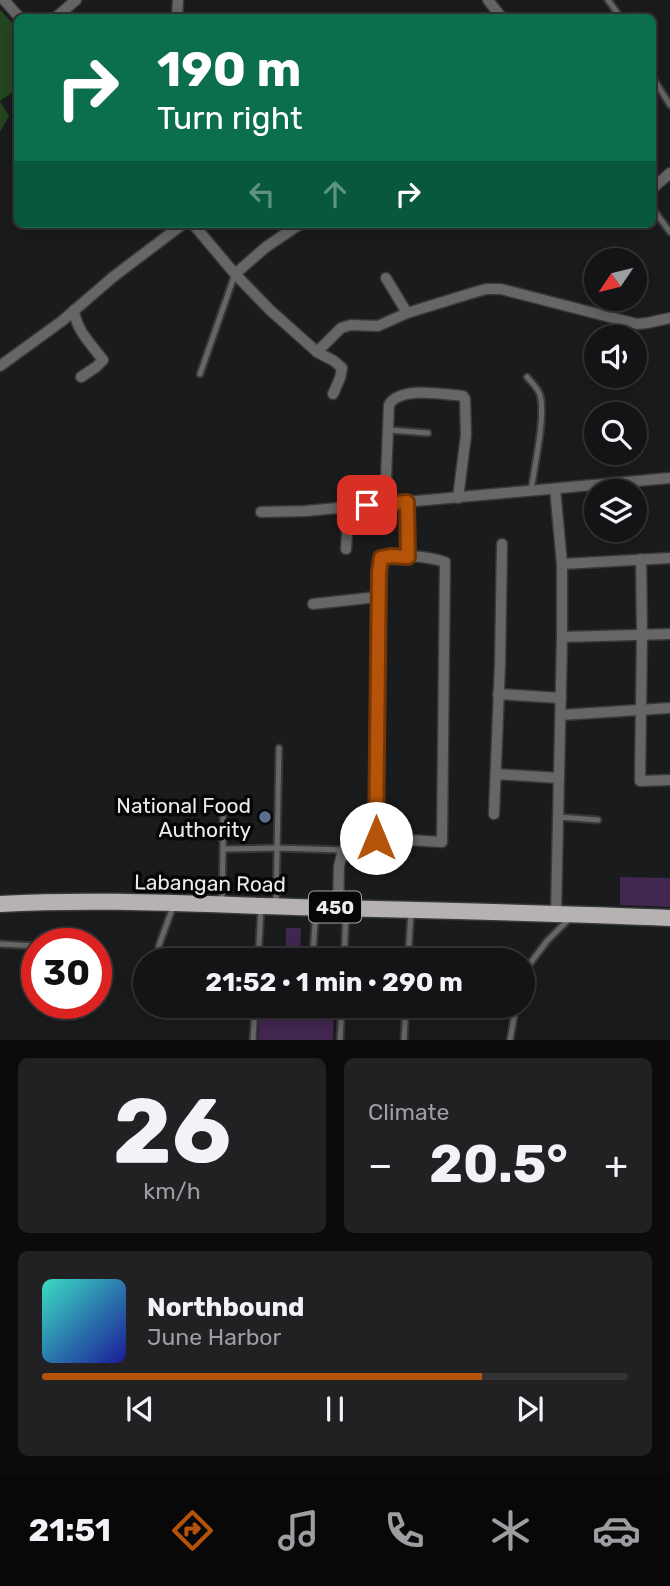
<!DOCTYPE html>
<meta charset="utf-8">
<style>
body{margin:0;font-family:Rubik,sans-serif;background:#212123;color:#f1f3f6;height:100vh;display:flex;flex-direction:column;font-size:26px;white-space:nowrap}
*{box-sizing:border-box;margin:0}
p{font-size:23px;color:#9d9ea1}
.icon{flex:none;width:38px;height:38px;fill:none;stroke:currentColor;stroke-width:2;stroke-linecap:round;stroke-linejoin:round}
.map{position:relative;height:1040px;overflow:hidden}
.details{display:flex;flex-direction:column;gap:18px;padding:18px;background:#0b0b0c;flex:1}
.details>*{flex:none}
.top-card{position:absolute;left:14px;top:14px;width:642px;height:214px;border-radius:10px;box-shadow:0 4px 18px #0003,0 0 0 2px #333335;background:#0b6e4f;color:#fff;overflow:hidden}
.needle{width:46px;rotate:235deg}
.tools{position:absolute;left:584px;top:248px;display:grid;gap:14px}
.tools a{display:grid;place-items:center;width:63px;height:63px;border-radius:50%;background:#141416;box-shadow:0 4px 18px #0003,0 0 0 2px #333335;font-size:35px}
.speed{position:absolute;left:21px;top:928px;display:flex;gap:14px;font-size:35px;font-weight:700;text-align:center}
.speed>*{display:grid;place-content:center;width:91px;height:91px;border-radius:50%;background:#141416;box-shadow:0 4px 18px #0003,0 0 0 2px #333335;line-height:1}
.speed .limit{border:10px solid #d22;background:#fff;color:#111}
.pin{position:absolute;display:grid;place-items:center;width:60px;height:60px;color:#fff;margin:-30px;border-radius:14px;box-shadow:0 4px 10px #0006}
.me{position:absolute;width:77px;margin:-38px;rotate:0deg;stroke-linejoin:round;filter:drop-shadow(0 0 5px #0008)}
.turn{display:flex;align-items:center;gap:24px;height:147px;padding:0 28px;font-size:32px}
.turn .icon{width:91px;height:91px;stroke-width:2.5}
.turn b{display:block;font-size:49px;line-height:60px}
.lanes{display:flex;align-items:center;height:66px;padding:0 28px;background:#0003;justify-content:center;gap:35px;direction:ltr}
.lanes .off{opacity:.35}
.big{font-size:52px;font-weight:700;line-height:1.1}
.details .widget{flex:1;display:flex;flex-direction:column;justify-content:center;gap:10px;min-width:0;padding:0 24px;border-radius:10px;background:#212123}
.details .dial{align-items:center;gap:0}
.dial b{font-size:91px;line-height:1}
.song{display:flex;align-items:center;gap:21px}
.cover{width:84px;height:84px;border-radius:10px;background:linear-gradient(135deg,hsl(170 70% 55%),hsl(240 70% 35%))}
.played{height:7px;border-radius:4px;background:linear-gradient(90deg,#b45309 75%,#333335 75%)}
.keys{display:flex;justify-content:space-around;direction:ltr}
.heat{display:flex;justify-content:space-between;align-items:center;font-size:38px;direction:ltr}
.details .tiles{flex:1;display:grid;gap:18px;grid-template-columns:1fr 1fr}
.widget:last-child{grid-column:span 2}
.trip{position:absolute;left:133px;top:948px;width:402px;height:70px;border-radius:35px;background:#141416;box-shadow:0 4px 18px #0003,0 0 0 2px #333335;font-weight:700;line-height:70px;text-align:center}
.tab-bar{display:flex;height:112px;justify-content:space-around;align-items:center;background:#080809;color:#9d9ea1}
.tab-bar .icon{width:49px;height:49px}
.tab-bar .active{color:#b45309}
.tab-bar b{font-size:32px;color:#f1f3f6}
.map>svg:first-child{display:block}
</style>
<div class="map">
<svg width="670" height="1040" viewBox="0 0 670 1040">
<rect width="100%" height="100%" fill="#1a1b1d"/>
<polygon fill="#244520" points="0,10 18,28 17,89 0,101 9,116 0,132"/>
<g fill="#422750">
<polygon points="620,877 670,878 670,907 620,905"/>
<polygon points="286,928 301,928 300,956 286,956"/>
<polygon points="260,1006 334,1006 333,1040 258,1040"/>
</g>
<g fill="none" stroke-linecap="round" stroke-linejoin="round">
<defs>
<g id="lane">
<polyline points="608,0 621,18"/>
<polyline points="653,78 670,105"/>
<polyline points="653,209 670,232"/>
<polyline points="200,374 235,274"/>
<path d="M527 377C532 383 538 388 540 395 546 416 534 468 531 491"/>
<polyline points="389,430 428,433"/>
<polyline points="223,813 223,849 277,848 343,850"/>
<polyline points="559,817 598,820"/>
<polyline points="222,902 223,849"/>
<polyline points="276,903 279,748"/>
<polyline points="316,910 313,951 319,961"/>
<polyline points="0,944 37,946"/>
<polyline points="159,961 159,945 173,907"/>
<polyline points="258,961 261,909"/>
<polyline points="344,961 346,911"/>
<polyline points="408,961 411,911"/>
<polyline points="523,973 547,941 569,919"/>
<polyline points="253,1040 255,1006"/>
<polyline points="340,1040 342,1006"/>
<polyline points="404,1040 406,1006"/>
<polyline points="510,1040 516,1006"/>
</g>
<g id="street">
<polyline points="4,0 20,18"/>
<polyline points="488,0 502,18"/>
<polyline points="55,18 76,0"/>
<polyline points="177,18 178,0"/>
<polyline points="653,188 670,173"/>
<polyline points="193,224 235,274 270,310 317,352 341,328 351,325 378,326 407,313 472,293 486,289 501,289 637,324 647,323 670,318"/>
<polyline points="235,274 266,247 300,224"/>
<polyline points="386,278 407,313"/>
<path d="M74 310C76 330 91 344 103 360L96 367 81 377"/>
<polyline points="317,352 334,361 342,368 340,378 333,394"/>
<polyline points="0,366 62,321 113,277 183,224"/>
<polyline points="555,489 562,564 562,637 556,913"/>
<polyline points="407,502 408,557"/>
<path d="M385 503 389 405C399 386 444 394 463 396L465 399 466 435 458 498"/>
<polyline points="261,512 305,511 670,478"/>
<polyline points="346,549 349,506"/>
<polyline points="641,559 642,634 640,781 670,780"/>
<polyline points="562,564 670,558"/>
<polyline points="313,604 377,597"/>
<polyline points="562,637 670,634"/>
<polyline points="498,694 561,698"/>
<polyline points="561,715 670,708"/>
<polyline points="496,774 559,778"/>
<polyline points="494,814 500,664 502,544"/>
<path d="M338 908 339 866 343 850 357 841 376 838 442 842 445 562C426 556 401 554 381 558L377 597 376 838"/>
</g>
<path id="primary" d="M0 904C87 899 174 903 261 906 397 910 534 912 670 918"/>
</defs>
<use href="#lane" stroke="#37383a" stroke-width="9"/>
<use href="#street" stroke="#37383a" stroke-width="13"/>
<use href="#primary" stroke="#37383a" stroke-width="19"/>
<use href="#lane" stroke="#676666" stroke-width="5"/>
<use href="#street" stroke="#676666" stroke-width="10"/>
<use href="#primary" stroke="#b6b2b2" stroke-width="16"/>
</g>
<g fill="none" stroke-linecap="round" stroke-linejoin="round">
<defs>
<polyline id="route" points="367,505 407,502 408,557 391,556 381,558 379,572 376,838"/>
</defs>
<use href="#route" stroke="#753606" stroke-width="18"/>
<use href="#route" stroke="#b45309" stroke-width="12"/>
</g>
<circle fill="#5c6f8a" stroke="#060607" stroke-width="2.5" cx="265" cy="817" r="7"/>
<g text-anchor="middle" dominant-baseline="central" stroke-width="7" stroke-linejoin="round" paint-order="stroke">
<rect fill="#060607" stroke="#a6a7a9" stroke-width="2" x="309" y="891.5" width="52" height="31" rx="5"/>
<g font-size="19" font-weight="bold" fill="#ebecee">
<text x="335" y="907">450</text>
</g>
<g font-size="21" fill="#ebecee" stroke="#060607" text-anchor="end">
<text x="251" y="805">National Food<tspan x="251" dy="24">Authority</tspan></text>
</g>
<g font-size="21" fill="#ebecee" stroke="#060607">
<text transform="translate(210 883) rotate(1)">Labangan Road</text>
</g>
</g>
</svg>
<div class="tools">
<a><svg class="needle" viewBox="-14 -14 28 28"><path d="M0-13l5 13h-10z" fill="#e53935"/><path d="M0 13l5-13h-10z" fill="#9d9ea1"/></svg></a>
<a><svg class="icon" aria-label="sound" viewBox="0 0 24 24"><path d="M4 9h4l5-4v14l-5-4H4zM17 9q2 3 0 6"/></svg></a>
<a><svg class="icon" aria-label="search" viewBox="0 0 24 24"><circle cx="10" cy="10" r="6"/><path d="M15 15l6 6"/></svg></a>
<a><svg class="icon" aria-label="layers" viewBox="0 0 24 24"><path d="M12 4l9 5-9 5-9-5zM3 14l9 5 9-5"/></svg></a>
</div>
<div class="speed"><div class="limit">30</div></div>
<div class="pin" style="left:367px;top:505px;background:#d93025"><svg class="icon" aria-label="arrive" viewBox="0 0 24 24"><path d="M6 21V4h12l-3 4 3 4H6"/></svg></div>
<svg class="me" style="left:376px;top:838px" viewBox="-20 -20 40 40"><circle r="19" fill="#fff"/><path d="M0-13L10 11 0 6-10 11z" fill="#b45309"/></svg>
<div class="trip">21:52 · 1 min · 290 m</div>
<div class="top-card">
<div class="turn"><svg class="icon" aria-label="right" viewBox="0 0 24 24"><path d="M7 20v-9h11M14 6l5 5-5 5"/></svg><div><b>190 m</b>Turn right</div></div>
<div class="lanes"><svg class="icon off" aria-label="left" viewBox="0 0 24 24"><path d="M17 20v-9H6M10 6l-5 5 5 5"/></svg><svg class="icon off" aria-label="ahead" viewBox="0 0 24 24"><path d="M12 20V5M6 11l6-6 6 6"/></svg><svg class="icon" aria-label="right" viewBox="0 0 24 24"><path d="M7 20v-9h11M14 6l5 5-5 5"/></svg></div>
</div>
</div>
<section class="details">
<div class="tiles">
<div class="widget dial"><b>26</b><p>km/h</p></div>
<div class="widget"><p>Climate</p>
<div class="heat"><a>−</a><b class="big">20.5°</b><a>+</a></div>
</div>
<div class="widget">
<div class="song"><i class="cover"></i><div><b>Northbound</b><p>June Harbor</p></div></div>
<div class="played"></div>
<div class="keys"><svg class="icon" aria-label="previous" viewBox="0 0 24 24"><path d="M18 5L8 12l10 7zM5 5v14"/></svg><svg class="icon" aria-label="pause" viewBox="0 0 24 24"><path d="M8 5v14M16 5v14"/></svg><svg class="icon" aria-label="next" viewBox="0 0 24 24"><path d="M6 5l10 7-10 7zM19 5v14"/></svg></div>
</div>
</div>
</section>
<nav class="tab-bar">
<b>21:51</b>
<svg class="icon active" aria-label="directions" viewBox="0 0 24 24"><path d="M12 3l9 9-9 9-9-9zM9 14v-3h6M13 9l2 2-2 2"/></svg>
<svg class="icon" aria-label="music" viewBox="0 0 24 24"><path d="M9 18V5l10-2v13"/><circle cx="6" cy="18" r="3"/><circle cx="16" cy="16" r="3"/></svg>
<svg class="icon" aria-label="phone" viewBox="0 0 24 24"><path d="M5 4h4l2 5-3 2q2 4 5 5l2-3 5 2v4C11 20 4 13 5 4z"/></svg>
<svg class="icon" aria-label="climate" viewBox="0 0 24 24"><path d="M12 3v18M4 7l16 10M4 17L20 7"/></svg>
<svg class="icon" aria-label="car" viewBox="0 0 24 24"><path d="M5 17H2v-5l4-1 3-4h7l3 4 3 1v5h-3M9 17h6M6 11h13"/><circle cx="7" cy="17" r="2"/><circle cx="17" cy="17" r="2"/></svg>
</nav>
